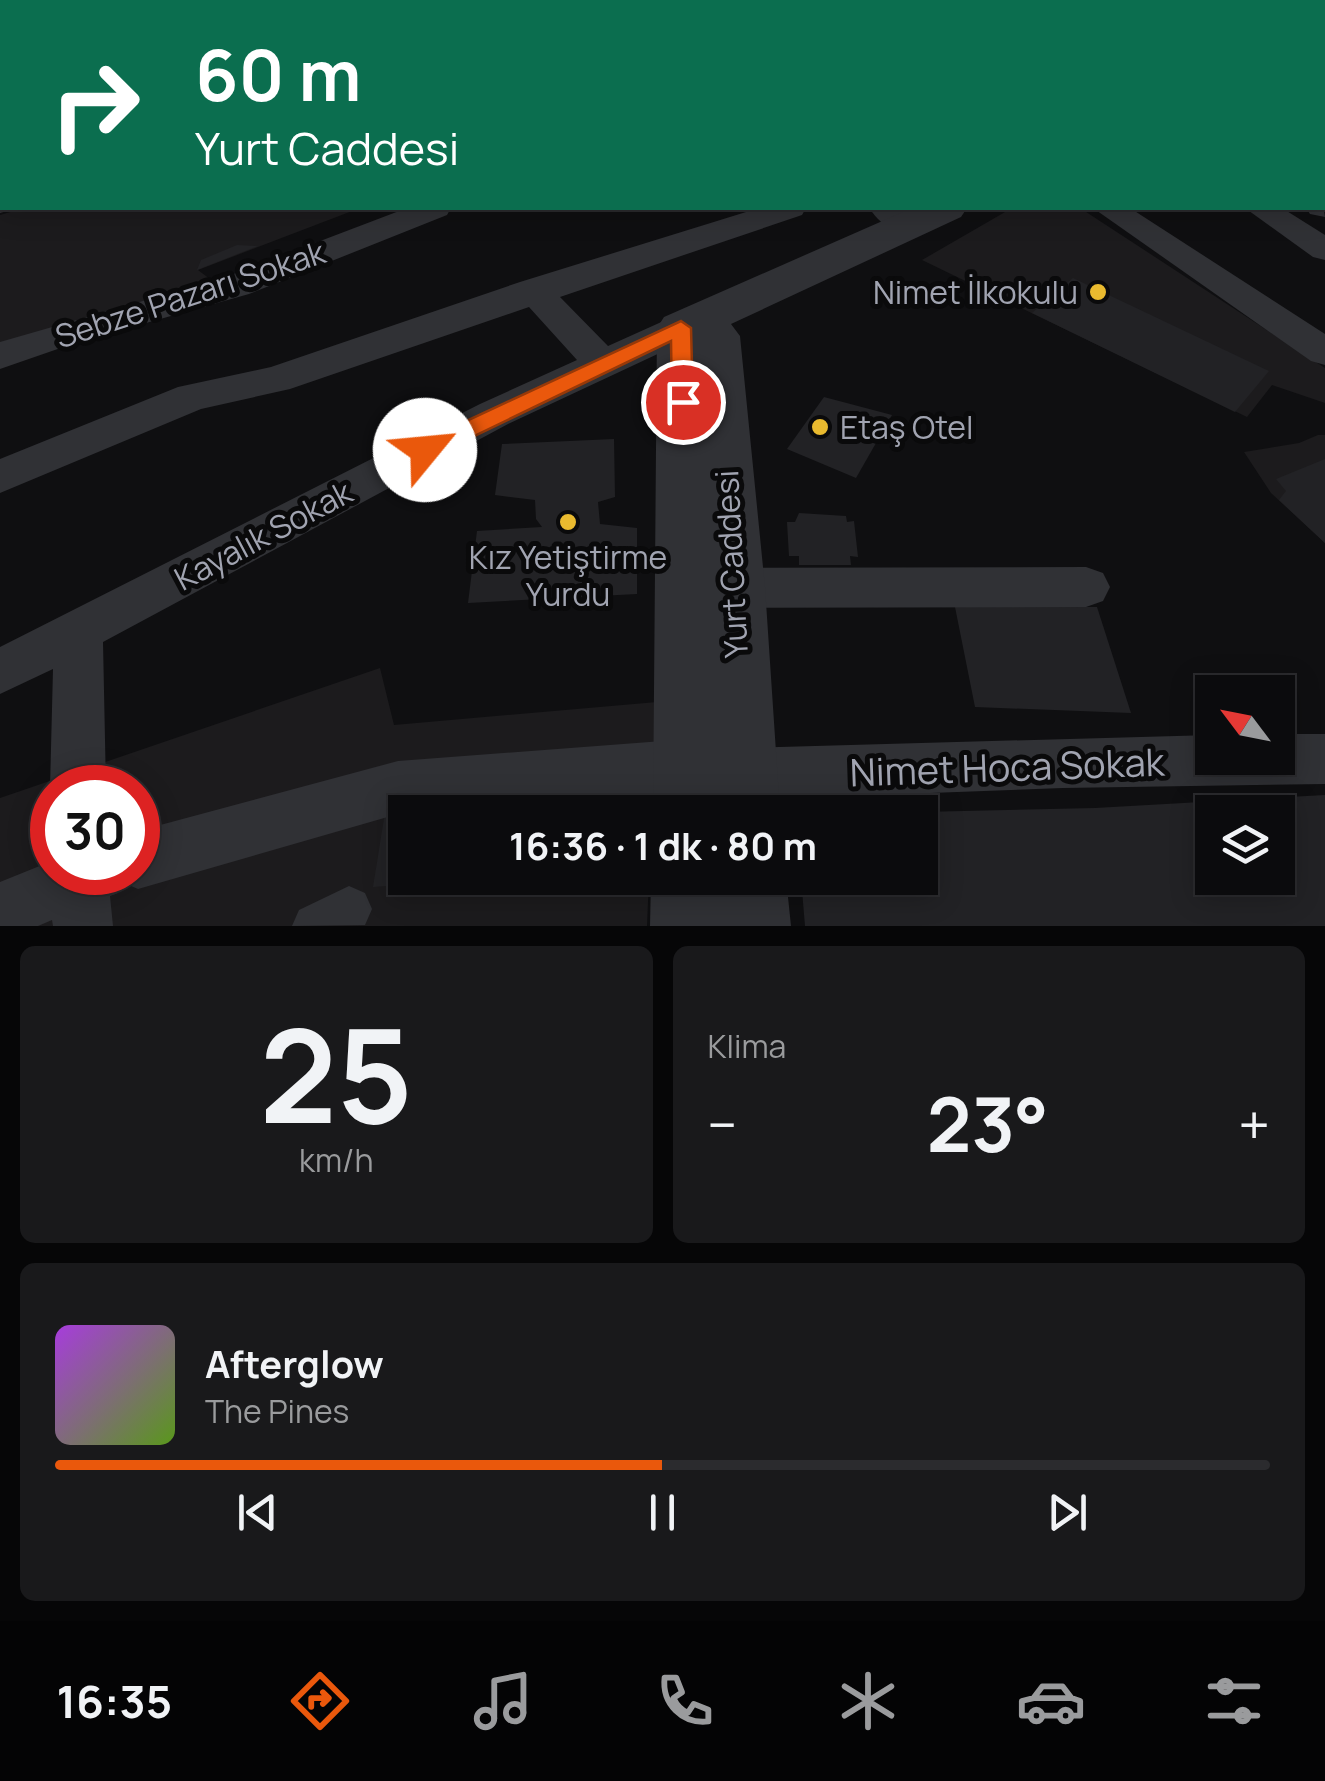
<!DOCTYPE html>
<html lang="tr">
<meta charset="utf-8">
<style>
body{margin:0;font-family:Manrope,sans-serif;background:#19191b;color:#f1f3f6;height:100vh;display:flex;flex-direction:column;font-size:38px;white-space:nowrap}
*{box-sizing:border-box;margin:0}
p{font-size:32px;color:#9a9b9d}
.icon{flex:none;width:55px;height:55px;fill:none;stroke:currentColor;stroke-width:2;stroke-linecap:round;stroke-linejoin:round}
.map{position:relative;height:926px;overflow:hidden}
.side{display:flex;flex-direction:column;gap:20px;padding:20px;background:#060607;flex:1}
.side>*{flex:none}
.top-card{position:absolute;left:0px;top:0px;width:1325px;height:210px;box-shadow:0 5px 25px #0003,0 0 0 2px #2b2b2e;background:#0b6e4f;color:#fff;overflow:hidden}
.needle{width:65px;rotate:302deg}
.fabs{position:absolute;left:1195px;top:675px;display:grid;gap:20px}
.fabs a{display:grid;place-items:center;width:100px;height:100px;border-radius:0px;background:#0b0b0d;box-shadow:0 5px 25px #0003,0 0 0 2px #2b2b2e;font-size:50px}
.speed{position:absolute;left:30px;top:765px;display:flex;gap:20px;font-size:50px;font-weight:700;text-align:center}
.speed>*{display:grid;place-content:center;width:130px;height:130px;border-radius:50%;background:#0b0b0d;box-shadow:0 5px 25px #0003,0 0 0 2px #2b2b2e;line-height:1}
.speed .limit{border:15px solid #d22;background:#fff;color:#111}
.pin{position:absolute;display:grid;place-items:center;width:85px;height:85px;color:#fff;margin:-42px;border:5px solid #fff;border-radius:50%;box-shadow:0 2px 10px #0007}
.me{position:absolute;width:110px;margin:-55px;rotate:62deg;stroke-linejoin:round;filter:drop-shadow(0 0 8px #0008)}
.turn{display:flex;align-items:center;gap:35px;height:210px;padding:0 30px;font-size:45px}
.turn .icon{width:130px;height:130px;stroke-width:2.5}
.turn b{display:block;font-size:70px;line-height:85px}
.big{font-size:75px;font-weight:700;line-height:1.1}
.side .card{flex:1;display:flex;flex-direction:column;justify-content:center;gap:15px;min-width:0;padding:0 35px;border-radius:15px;background:#19191b}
.side .dial{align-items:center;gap:0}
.dial b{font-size:130px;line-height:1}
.song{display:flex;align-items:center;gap:30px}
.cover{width:120px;height:120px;border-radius:15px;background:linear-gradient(135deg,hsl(280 70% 55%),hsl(90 70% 35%))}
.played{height:10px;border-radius:5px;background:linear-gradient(90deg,#ea580c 50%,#2b2b2e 50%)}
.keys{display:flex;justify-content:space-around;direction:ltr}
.heat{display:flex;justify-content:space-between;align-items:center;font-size:55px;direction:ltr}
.side .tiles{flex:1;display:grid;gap:20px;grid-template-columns:1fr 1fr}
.card:last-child{grid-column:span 2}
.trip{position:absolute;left:388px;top:795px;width:550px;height:100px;border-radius:0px;background:#0b0b0d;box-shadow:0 5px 25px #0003,0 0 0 2px #2b2b2e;font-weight:700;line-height:100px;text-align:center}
.dock{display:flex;height:160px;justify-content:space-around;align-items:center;background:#040405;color:#9a9b9d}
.dock .icon{width:70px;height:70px}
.dock .current{color:#ea580c}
.dock b{font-size:45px;color:#f1f3f6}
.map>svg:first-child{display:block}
</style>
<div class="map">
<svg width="1325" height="926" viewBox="0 0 1325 926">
<rect width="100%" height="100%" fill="#0f0f11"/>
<g fill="#1c1b1d" fill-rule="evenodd">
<polygon points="24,208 360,208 198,270 215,283 0,346 0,215"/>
<polygon points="1012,208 1080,208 1325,368 1325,403 1272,385 1247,417 922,260"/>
<polygon points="1318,435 1325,435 1325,543 1271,493 1244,452 1299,443"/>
<path d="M380 668 394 725 657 702 652 812H405V878H649L647 926H0V798ZM52 788H138V872H52Z"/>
</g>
<g fill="#222225" fill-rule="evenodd">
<polygon points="237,245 258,246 197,270 201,260"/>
<polygon points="1073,278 1269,371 1235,412 1032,313"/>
<polygon points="824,397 892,415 856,478 787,449"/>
<polygon points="614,439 615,497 598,502 600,524 637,528 637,594 468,603 477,531 542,527 536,519 535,500 495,495 502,444"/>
<polygon points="1325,459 1325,543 1279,500 1286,491 1276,479"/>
<polygon points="799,513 846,516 847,522 854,521 858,557 850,556 851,565 799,565 799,556 789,556 787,522 795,522"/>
<polygon points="955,607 1097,607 1131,713 975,707"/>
<polygon points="570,793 570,812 405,812 405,878 462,880 373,887 386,806"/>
<path d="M1325 795V926H805L801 878H920V812L1095 808ZM1212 812H1278V878H1212Z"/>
</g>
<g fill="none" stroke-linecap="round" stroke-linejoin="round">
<polygon fill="#303135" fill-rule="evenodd" points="349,886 365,893 372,909 365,925 292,926 299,910"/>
<g fill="#303135" fill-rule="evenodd">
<polygon points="504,0 537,0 538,2 505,2"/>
<polygon points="0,9 2,10 2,25 0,25"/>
<polygon points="2,91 2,110 0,111 0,92"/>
<polygon points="1322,126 1325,127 1325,145 1322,144"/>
<polygon points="1322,197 1325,217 1310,214 1306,208 1322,208"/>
<polygon points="407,208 451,208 447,215 249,294 75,343 0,369 0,342 223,278"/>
<polygon points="759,208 806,208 802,215 560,297 608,346 668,319 681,316 694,319 700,328 694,337 508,424 103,642 106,788 52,788 52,793 50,788 53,669 0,694 0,647 480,404 577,360 529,307 290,389 201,409 0,493 0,459 178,387 271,367 520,282"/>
<path d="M869 208H905L926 227 921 234C899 239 881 225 869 208Z"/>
<polygon points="1093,208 1130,208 1325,334 1325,365 1311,361"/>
<polygon points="1245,208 1282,208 1325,235 1325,260 1313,257"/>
<polygon points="1086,567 1103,573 1110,587 1103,601 1086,607 706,608 689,602 682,588 689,574 706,568"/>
<polygon points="1278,734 1325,734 1325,784 1063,788 741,800 689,791 405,812 138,889 122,882 118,893 110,896 113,926 53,926 52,920 38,926 0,926 0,882 52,861 52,872 138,872 138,831 398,761 689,739 741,748 1212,735 1212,758 1278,758"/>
</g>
<g fill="#303135" fill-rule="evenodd">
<polygon points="1310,0 1325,0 1325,15 1322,2 1308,2"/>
<polygon points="0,187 2,208 17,208 0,213"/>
<polygon points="912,208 967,208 961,217 731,324 740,336 765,587 780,812 653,812 657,328 664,317"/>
<polygon points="651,878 786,878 791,926 650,926"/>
</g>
</g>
<polygon fill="#ea580c" stroke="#983908" stroke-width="2.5" points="681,321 691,328 693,402 690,408 683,410 672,402 671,341 433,456 417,456 414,450 417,444"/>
<g fill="#e9ba2f" stroke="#0a0a0b" stroke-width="4">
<circle cx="1098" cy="292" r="10"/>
<circle cx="820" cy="427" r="10"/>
<circle cx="568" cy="522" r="10"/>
</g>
<g text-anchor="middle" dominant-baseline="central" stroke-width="10" stroke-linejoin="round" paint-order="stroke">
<g font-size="32" fill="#a1a4b1" stroke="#0a0a0b" text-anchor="end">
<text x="1078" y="292">Nimet İlkokulu</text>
<text x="840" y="427" text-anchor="start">Etaş Otel</text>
<text x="568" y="557" text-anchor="middle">Kız Yetiştirme<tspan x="568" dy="37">Yurdu</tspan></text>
</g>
<g font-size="32" fill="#a1a4b1" stroke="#0a0a0b">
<text transform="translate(190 294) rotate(-18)">Sebze Pazarı Sokak</text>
<text transform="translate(263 535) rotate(-28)">Kayalık Sokak</text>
<text transform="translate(731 564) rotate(-93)">Yurt Caddesi</text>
</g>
<g font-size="38" fill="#a1a4b1" stroke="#0a0a0b">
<text transform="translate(1007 766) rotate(-2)">Nimet Hoca Sokak</text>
</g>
</g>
</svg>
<div class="fabs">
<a><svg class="needle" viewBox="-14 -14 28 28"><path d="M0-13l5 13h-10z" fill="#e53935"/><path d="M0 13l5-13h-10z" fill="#9a9b9d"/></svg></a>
<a><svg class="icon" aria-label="layers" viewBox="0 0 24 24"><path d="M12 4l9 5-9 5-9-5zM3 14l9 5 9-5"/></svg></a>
</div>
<div class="speed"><div class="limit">30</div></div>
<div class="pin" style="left:683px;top:402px;background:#d93025"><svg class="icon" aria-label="arrive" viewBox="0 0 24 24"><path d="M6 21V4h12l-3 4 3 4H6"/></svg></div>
<svg class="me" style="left:425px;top:450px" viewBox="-20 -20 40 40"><circle r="19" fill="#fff"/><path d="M0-13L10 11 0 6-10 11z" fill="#ea580c"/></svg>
<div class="trip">16:36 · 1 dk · 80 m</div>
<div class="top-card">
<div class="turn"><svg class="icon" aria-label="right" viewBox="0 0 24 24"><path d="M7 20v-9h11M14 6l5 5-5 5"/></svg><div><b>60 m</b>Yurt Caddesi</div></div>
</div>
</div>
<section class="side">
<div class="tiles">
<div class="card dial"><b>25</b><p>km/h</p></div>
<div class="card"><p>Klima</p>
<div class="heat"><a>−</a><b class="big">23°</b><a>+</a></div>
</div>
<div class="card">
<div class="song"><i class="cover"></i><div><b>Afterglow</b><p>The Pines</p></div></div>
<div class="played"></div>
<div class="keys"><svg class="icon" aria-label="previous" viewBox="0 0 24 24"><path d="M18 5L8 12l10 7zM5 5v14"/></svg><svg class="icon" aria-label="pause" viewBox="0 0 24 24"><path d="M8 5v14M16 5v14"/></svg><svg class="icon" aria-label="next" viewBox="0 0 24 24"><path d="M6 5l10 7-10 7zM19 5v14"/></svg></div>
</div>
</div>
</section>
<nav class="dock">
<b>16:35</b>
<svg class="icon current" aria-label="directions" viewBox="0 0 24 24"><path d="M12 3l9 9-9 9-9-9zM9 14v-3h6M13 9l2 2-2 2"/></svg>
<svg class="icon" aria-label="music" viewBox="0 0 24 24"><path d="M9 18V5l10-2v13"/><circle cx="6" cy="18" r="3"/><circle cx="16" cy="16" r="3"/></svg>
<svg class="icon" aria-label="phone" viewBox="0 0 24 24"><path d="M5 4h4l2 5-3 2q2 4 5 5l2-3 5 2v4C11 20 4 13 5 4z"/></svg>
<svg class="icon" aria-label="climate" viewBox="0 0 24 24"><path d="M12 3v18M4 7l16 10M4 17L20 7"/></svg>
<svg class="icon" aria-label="car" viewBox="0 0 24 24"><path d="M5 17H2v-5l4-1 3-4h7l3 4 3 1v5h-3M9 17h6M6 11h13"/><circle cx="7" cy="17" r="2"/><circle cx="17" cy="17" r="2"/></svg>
<svg class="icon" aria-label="filters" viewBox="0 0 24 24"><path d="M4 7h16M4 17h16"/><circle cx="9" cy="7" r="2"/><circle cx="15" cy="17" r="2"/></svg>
</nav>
